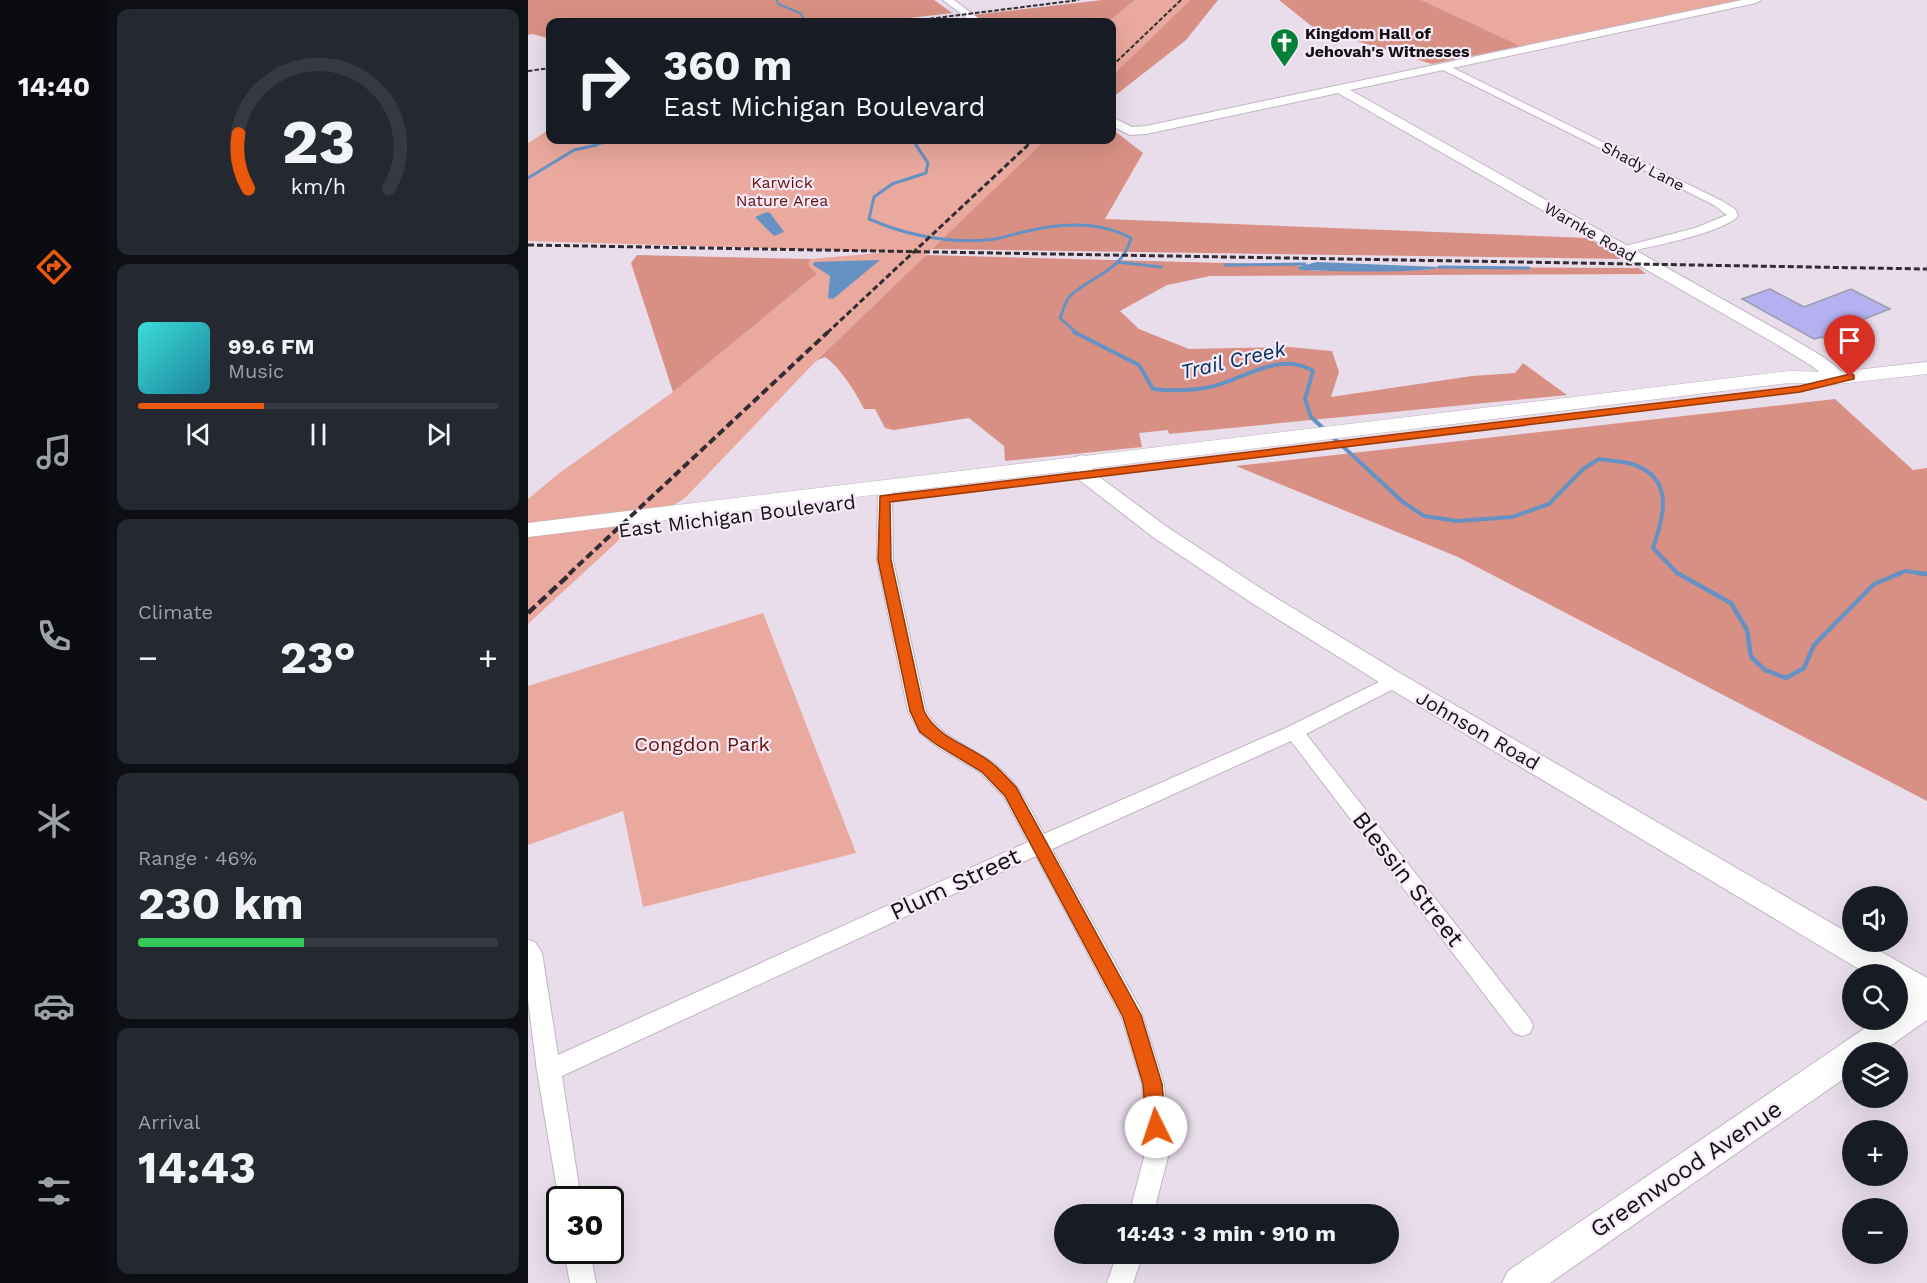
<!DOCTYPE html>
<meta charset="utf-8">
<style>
body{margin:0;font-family:"Work Sans",sans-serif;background:#242831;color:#f1f3f6;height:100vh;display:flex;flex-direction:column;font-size:22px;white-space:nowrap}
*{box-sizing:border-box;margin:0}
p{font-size:20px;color:#9ea1a6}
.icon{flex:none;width:33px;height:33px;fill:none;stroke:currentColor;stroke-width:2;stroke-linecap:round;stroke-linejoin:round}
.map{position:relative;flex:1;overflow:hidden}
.drawer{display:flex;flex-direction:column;gap:9px;padding:9px;background:#0d0f14;width:420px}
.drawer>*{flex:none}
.banner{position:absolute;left:18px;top:18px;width:570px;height:126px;border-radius:12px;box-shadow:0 6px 24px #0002;background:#171b24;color:#f1f3f6;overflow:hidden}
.fabs{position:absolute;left:1314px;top:886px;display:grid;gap:12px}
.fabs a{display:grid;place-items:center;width:66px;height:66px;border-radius:50%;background:#171b24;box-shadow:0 6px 24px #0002;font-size:30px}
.speed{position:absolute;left:18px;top:1186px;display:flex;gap:12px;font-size:30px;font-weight:700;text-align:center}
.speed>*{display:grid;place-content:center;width:78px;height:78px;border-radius:50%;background:#171b24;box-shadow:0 6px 24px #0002;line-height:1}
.speed .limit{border:3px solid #111;border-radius:9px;background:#fff;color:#111}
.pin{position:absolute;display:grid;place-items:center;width:51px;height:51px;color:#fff;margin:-62px -26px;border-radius:50% 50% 50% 0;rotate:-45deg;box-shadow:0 0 6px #0007}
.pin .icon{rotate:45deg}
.me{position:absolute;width:66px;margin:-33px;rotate:356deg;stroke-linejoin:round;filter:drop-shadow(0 0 4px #0008)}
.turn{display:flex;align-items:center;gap:21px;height:126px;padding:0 18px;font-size:27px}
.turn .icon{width:78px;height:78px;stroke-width:2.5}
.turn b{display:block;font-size:42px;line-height:51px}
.big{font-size:45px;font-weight:700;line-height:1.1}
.drawer .widget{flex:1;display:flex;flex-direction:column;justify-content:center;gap:9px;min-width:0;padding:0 21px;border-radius:12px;background:#242831}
.drawer .dial{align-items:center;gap:0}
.dial svg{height:156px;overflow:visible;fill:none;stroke:#363941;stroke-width:7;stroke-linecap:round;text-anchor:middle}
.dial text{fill:#f1f3f6;stroke:none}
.song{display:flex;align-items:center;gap:18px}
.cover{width:72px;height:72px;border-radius:9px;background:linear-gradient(135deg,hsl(180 70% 55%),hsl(190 70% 35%))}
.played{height:6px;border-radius:3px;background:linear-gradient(90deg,#ea580c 35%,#363941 35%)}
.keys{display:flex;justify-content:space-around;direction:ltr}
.heat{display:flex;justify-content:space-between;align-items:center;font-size:33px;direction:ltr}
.charge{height:9px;border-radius:4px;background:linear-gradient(90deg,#34c759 46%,#363941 0)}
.trip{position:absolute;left:526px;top:1204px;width:345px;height:60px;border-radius:30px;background:#171b24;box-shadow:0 6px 24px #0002;font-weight:700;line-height:60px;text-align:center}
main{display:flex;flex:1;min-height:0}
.tab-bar{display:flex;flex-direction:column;width:108px;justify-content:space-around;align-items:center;background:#090b0e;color:#9ea1a6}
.tab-bar .icon{width:42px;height:42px}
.tab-bar .selected{color:#ea580c}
.tab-bar b{font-size:27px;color:#f1f3f6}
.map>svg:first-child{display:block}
</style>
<main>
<nav class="tab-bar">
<b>14:40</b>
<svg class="icon selected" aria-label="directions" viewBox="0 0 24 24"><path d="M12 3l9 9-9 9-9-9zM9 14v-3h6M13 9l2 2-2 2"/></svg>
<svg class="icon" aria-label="music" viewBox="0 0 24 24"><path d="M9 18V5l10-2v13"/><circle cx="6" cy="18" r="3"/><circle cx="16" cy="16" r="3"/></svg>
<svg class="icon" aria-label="phone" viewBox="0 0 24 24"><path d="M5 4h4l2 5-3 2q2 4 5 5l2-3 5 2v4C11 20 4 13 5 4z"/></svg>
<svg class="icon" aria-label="climate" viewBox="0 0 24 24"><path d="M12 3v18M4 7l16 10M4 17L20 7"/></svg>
<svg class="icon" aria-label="car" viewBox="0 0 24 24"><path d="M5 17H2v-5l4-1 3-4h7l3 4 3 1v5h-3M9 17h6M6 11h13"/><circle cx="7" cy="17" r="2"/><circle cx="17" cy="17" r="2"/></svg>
<svg class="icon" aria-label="filters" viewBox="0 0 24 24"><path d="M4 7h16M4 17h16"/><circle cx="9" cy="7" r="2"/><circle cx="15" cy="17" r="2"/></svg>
</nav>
<section class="drawer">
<div class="widget dial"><svg viewBox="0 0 100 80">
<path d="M14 69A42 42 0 1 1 86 69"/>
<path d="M14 69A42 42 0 0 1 9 41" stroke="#ea580c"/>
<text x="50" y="56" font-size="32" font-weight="700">23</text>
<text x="50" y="72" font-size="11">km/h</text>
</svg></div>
<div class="widget">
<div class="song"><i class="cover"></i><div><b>99.6 FM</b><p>Music</p></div></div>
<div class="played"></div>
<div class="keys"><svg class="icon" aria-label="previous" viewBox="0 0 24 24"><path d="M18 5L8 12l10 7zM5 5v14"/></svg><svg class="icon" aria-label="pause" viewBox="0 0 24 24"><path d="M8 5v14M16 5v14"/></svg><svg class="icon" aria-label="next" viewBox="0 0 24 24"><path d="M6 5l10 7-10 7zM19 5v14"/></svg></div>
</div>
<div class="widget"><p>Climate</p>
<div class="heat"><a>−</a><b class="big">23°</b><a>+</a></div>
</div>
<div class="widget"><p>Range · 46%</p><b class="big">230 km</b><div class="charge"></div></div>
<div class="widget"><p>Arrival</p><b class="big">14:43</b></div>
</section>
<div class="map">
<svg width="1399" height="1283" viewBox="0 0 1399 1283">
<rect width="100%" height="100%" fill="#e9ddeb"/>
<g fill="#eaa99e">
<polygon points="607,0 662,0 584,76 584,22 580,22"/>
<polygon points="893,0 1211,0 993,46"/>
<polygon points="22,129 22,140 517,140 288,361 157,498 91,540 0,624 0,499 30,474 145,392 289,274 281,266 282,259 361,252 0,241 0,143"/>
<polygon points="235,613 328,853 115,907 95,811 0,845 0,686"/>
</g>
<g fill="#d89084">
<polygon points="0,0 406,0 424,13 348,22 22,22 22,39 5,34 0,35"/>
<polygon points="574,0 607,0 580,22 444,22 435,16"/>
<polygon points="662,0 690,0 658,40 584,98 584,76"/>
<polygon points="751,0 893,0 993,46 904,64 786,28"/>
<polygon points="584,129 615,153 577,219 1060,238 1095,259 404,249 517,140 584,140"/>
<polygon points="109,255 282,259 281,266 289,274 145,392 103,263"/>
<path d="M398 255 772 265 770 267 786 271 898 270 911 267 1111 268 1118 274 682 276 639 285 592 311 611 329 661 349 761 347 804 351 811 372 803 397 944 376 987 373 995 363 1039 395 641 434 640 430 611 433 614 447 477 461 476 446 441 418 366 430 357 428 347 409H336C328 393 312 367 297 357L288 361Z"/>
<polygon points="1307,399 1385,470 1399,468 1399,801 930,557 708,466"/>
</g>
<g fill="#6691c3">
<polygon points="239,212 242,213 256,232 246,236 227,217"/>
<polygon points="352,260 305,299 300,298 302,276 285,265 286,262"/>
<path d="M789 262 911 267C898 274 794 271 773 270L769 267Z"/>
</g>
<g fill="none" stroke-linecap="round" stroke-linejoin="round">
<g stroke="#6691c3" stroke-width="2">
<polyline points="249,0 250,4 272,13 278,22"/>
<polyline points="385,140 389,146"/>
<polyline points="63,146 89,140"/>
</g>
<g stroke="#6691c3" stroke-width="3">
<path d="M388 145 400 163 398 173 364 184 346 197 341 219C378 235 419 243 459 240 472 239 482 235 495 232 531 223 570 220 603 238 595 271 563 276 542 296 537 301 535 312 532 318L549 333"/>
<polyline points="0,178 46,150 69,145"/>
<polyline points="589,262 633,267"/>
<polyline points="697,265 777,264"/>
<polyline points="911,267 1001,268"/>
</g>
<g stroke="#6691c3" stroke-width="4">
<path d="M546 332 611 365 625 389C644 391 663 391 682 387 715 380 752 350 785 371L777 399 783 417 875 502 896 516 929 521 984 517 1021 504 1055 469 1071 459C1082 461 1094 461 1104 464 1147 478 1136 515 1125 548L1150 574"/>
<polyline points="1369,574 1377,571 1399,574"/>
</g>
<g stroke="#6691c3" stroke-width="4.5">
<polyline points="1149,573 1203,603 1219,630 1223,657 1237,670 1258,678 1276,668 1286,645 1346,584 1373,573"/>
<polyline points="1389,573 1399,574"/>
</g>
</g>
<polygon fill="#b5b1f0" stroke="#9c9bab" stroke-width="1.5" points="1242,289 1276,307 1323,289 1362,309 1321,325 1340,334 1311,346 1294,337 1286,339 1214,299"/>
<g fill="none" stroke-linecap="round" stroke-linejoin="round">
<defs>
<g id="street">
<path d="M913 65H919L1194 201 1207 209 1210 216C1193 234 1120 247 1094 253L1090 252V248L1167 228 1199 215 1186 205 913 69Z"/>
<path d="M357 481 364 485 365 560 398 711C412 737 441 746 464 762 489 780 502 808 516 834L760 727 861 677 867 675 873 677 876 681 873 685 778 734 1002 1019 1005 1026 1002 1033 994 1036 986 1033 763 741 524 849 612 1008 636 1084 642 1149 625 1215H601L618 1149 614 1084 594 1018 508 856 34 1076 53 1200H32V1207L9 1071 0 999V940L7 942 14 953 30 1055 500 842 476 797 453 773 408 746 392 733 380 711 349 560 350 485Z"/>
<polygon points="36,1251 62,1251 68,1283 42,1283"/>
<polygon points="589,1254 615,1254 605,1283 579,1283"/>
</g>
<g id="secondary">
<polygon points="415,0 426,0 455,22 444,22"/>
<path d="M1214 0H1233L1228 3 822 90 1260 336C1279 348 1305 360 1319 378L1316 382H1304L1284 366 1248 344 810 93 618 134 602 135 584 126V117L604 127 618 126Z"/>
<polygon points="554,455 561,457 566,473 639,527 740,593 875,675 1324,935 1324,942 1336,942 1399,978 1399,1020 1352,1053 1324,1053 1324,1073 1022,1283 974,1283 980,1271 1349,1020 1370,1020 1370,1006 1381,999 1370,992 1370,975 1341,975 859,687 724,603 625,537 550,479 545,461 547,457"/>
</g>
<polygon id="primary" points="1399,362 1399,374 1310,384 1261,383 0,537 0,523 1261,371 1310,372"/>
</defs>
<use href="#street" stroke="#c0b5c2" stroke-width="2"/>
<use href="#secondary" stroke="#c0b5c2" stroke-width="2"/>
<use href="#primary" stroke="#c0b5c2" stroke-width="1"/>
<use href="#street" fill="#fff" fill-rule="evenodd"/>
<use href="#secondary" fill="#fff" fill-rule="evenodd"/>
<use href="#primary" fill="#fff" fill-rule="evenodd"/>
<g stroke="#332d33" stroke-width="2" stroke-dasharray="4.5 2" stroke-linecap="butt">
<polyline points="376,22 551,0"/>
<polyline points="584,66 653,0"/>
<polyline points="0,71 22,68"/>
<polyline points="498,146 505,140"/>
</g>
<g stroke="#332d33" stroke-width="3" stroke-dasharray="6 3" stroke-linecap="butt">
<polyline points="0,245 1399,269"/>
<polyline points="299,333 500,145"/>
</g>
<polyline stroke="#332d33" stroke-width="4" stroke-dasharray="8 4" stroke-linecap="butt" points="41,574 300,332"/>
<polyline stroke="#332d33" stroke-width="4.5" stroke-dasharray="10 4.5" stroke-linecap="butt" points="0,613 43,573"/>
</g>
<path fill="#ea580c" stroke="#983908" stroke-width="1.5" d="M1322 374 1326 375V379L1272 392 362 502 363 560 396 711C411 740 442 745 465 764 474 771 481 780 488 787L613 1015 634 1084 638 1127 635 1134 628 1137 621 1134 618 1127 615 1084 595 1017 477 796 454 772 409 745 392 732 382 711 350 560 352 496 1272 386Z"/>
<defs>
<symbol id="church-pin" viewBox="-11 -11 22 30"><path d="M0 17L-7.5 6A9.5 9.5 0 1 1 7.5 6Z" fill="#038038" stroke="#f6eaf8"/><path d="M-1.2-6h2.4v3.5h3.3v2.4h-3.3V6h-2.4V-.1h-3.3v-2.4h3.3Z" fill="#fff"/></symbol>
</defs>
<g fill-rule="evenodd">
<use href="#church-pin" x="740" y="26" width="33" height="45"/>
</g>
<g text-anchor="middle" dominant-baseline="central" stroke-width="4.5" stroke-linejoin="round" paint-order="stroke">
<g font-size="16" font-weight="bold" fill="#130f13" stroke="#f6eaf8" text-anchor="start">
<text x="777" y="33">Kingdom Hall of<tspan x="777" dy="18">Jehovah's Witnesses</tspan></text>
</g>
<g font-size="16" fill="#130f13" stroke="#f6eaf8">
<text transform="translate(1115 166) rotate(27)">Shady Lane</text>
<text transform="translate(1062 232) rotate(30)">Warnke Road</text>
</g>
<g font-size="16" fill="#661109" stroke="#f6eaf8">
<text x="254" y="182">Karwick<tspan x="254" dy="18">Nature Area</tspan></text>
</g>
<g font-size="20" fill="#130f13" stroke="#f6eaf8">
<text transform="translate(209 516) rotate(-7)">East Michigan Boulevard</text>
<text transform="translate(950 730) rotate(30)">Johnson Road</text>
</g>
<g font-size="20" fill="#661109" stroke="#f6eaf8">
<text x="174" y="744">Congdon Park</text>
</g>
<g font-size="21" font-style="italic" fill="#003160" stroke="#f6eaf8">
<text transform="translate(705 360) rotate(-13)">Trail Creek</text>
</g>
<g font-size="24" fill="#130f13" stroke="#f6eaf8">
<text transform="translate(880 879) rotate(52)">Blessin Street</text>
<text transform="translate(427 884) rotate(-25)">Plum Street</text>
<text transform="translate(1158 1169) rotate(-34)">Greenwood Avenue</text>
</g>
</g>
</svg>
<div class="fabs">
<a><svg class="icon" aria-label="sound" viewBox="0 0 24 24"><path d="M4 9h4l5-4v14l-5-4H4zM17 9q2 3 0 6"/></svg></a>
<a><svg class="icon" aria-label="search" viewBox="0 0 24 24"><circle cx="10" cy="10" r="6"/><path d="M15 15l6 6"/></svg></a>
<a><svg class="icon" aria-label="layers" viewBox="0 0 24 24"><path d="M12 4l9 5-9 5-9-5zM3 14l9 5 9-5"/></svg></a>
<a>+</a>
<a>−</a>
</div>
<div class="speed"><div class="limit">30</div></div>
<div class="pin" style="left:1322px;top:377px;background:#d93025"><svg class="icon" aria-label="arrive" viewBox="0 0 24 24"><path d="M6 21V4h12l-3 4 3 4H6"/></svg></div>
<svg class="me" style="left:628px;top:1127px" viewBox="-20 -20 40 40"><circle r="19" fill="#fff"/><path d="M0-13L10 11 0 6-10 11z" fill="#ea580c"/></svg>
<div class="trip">14:43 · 3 min · 910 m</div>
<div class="banner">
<div class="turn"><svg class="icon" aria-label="right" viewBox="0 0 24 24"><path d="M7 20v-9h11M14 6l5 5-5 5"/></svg><div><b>360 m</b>East Michigan Boulevard</div></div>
</div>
</div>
</main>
